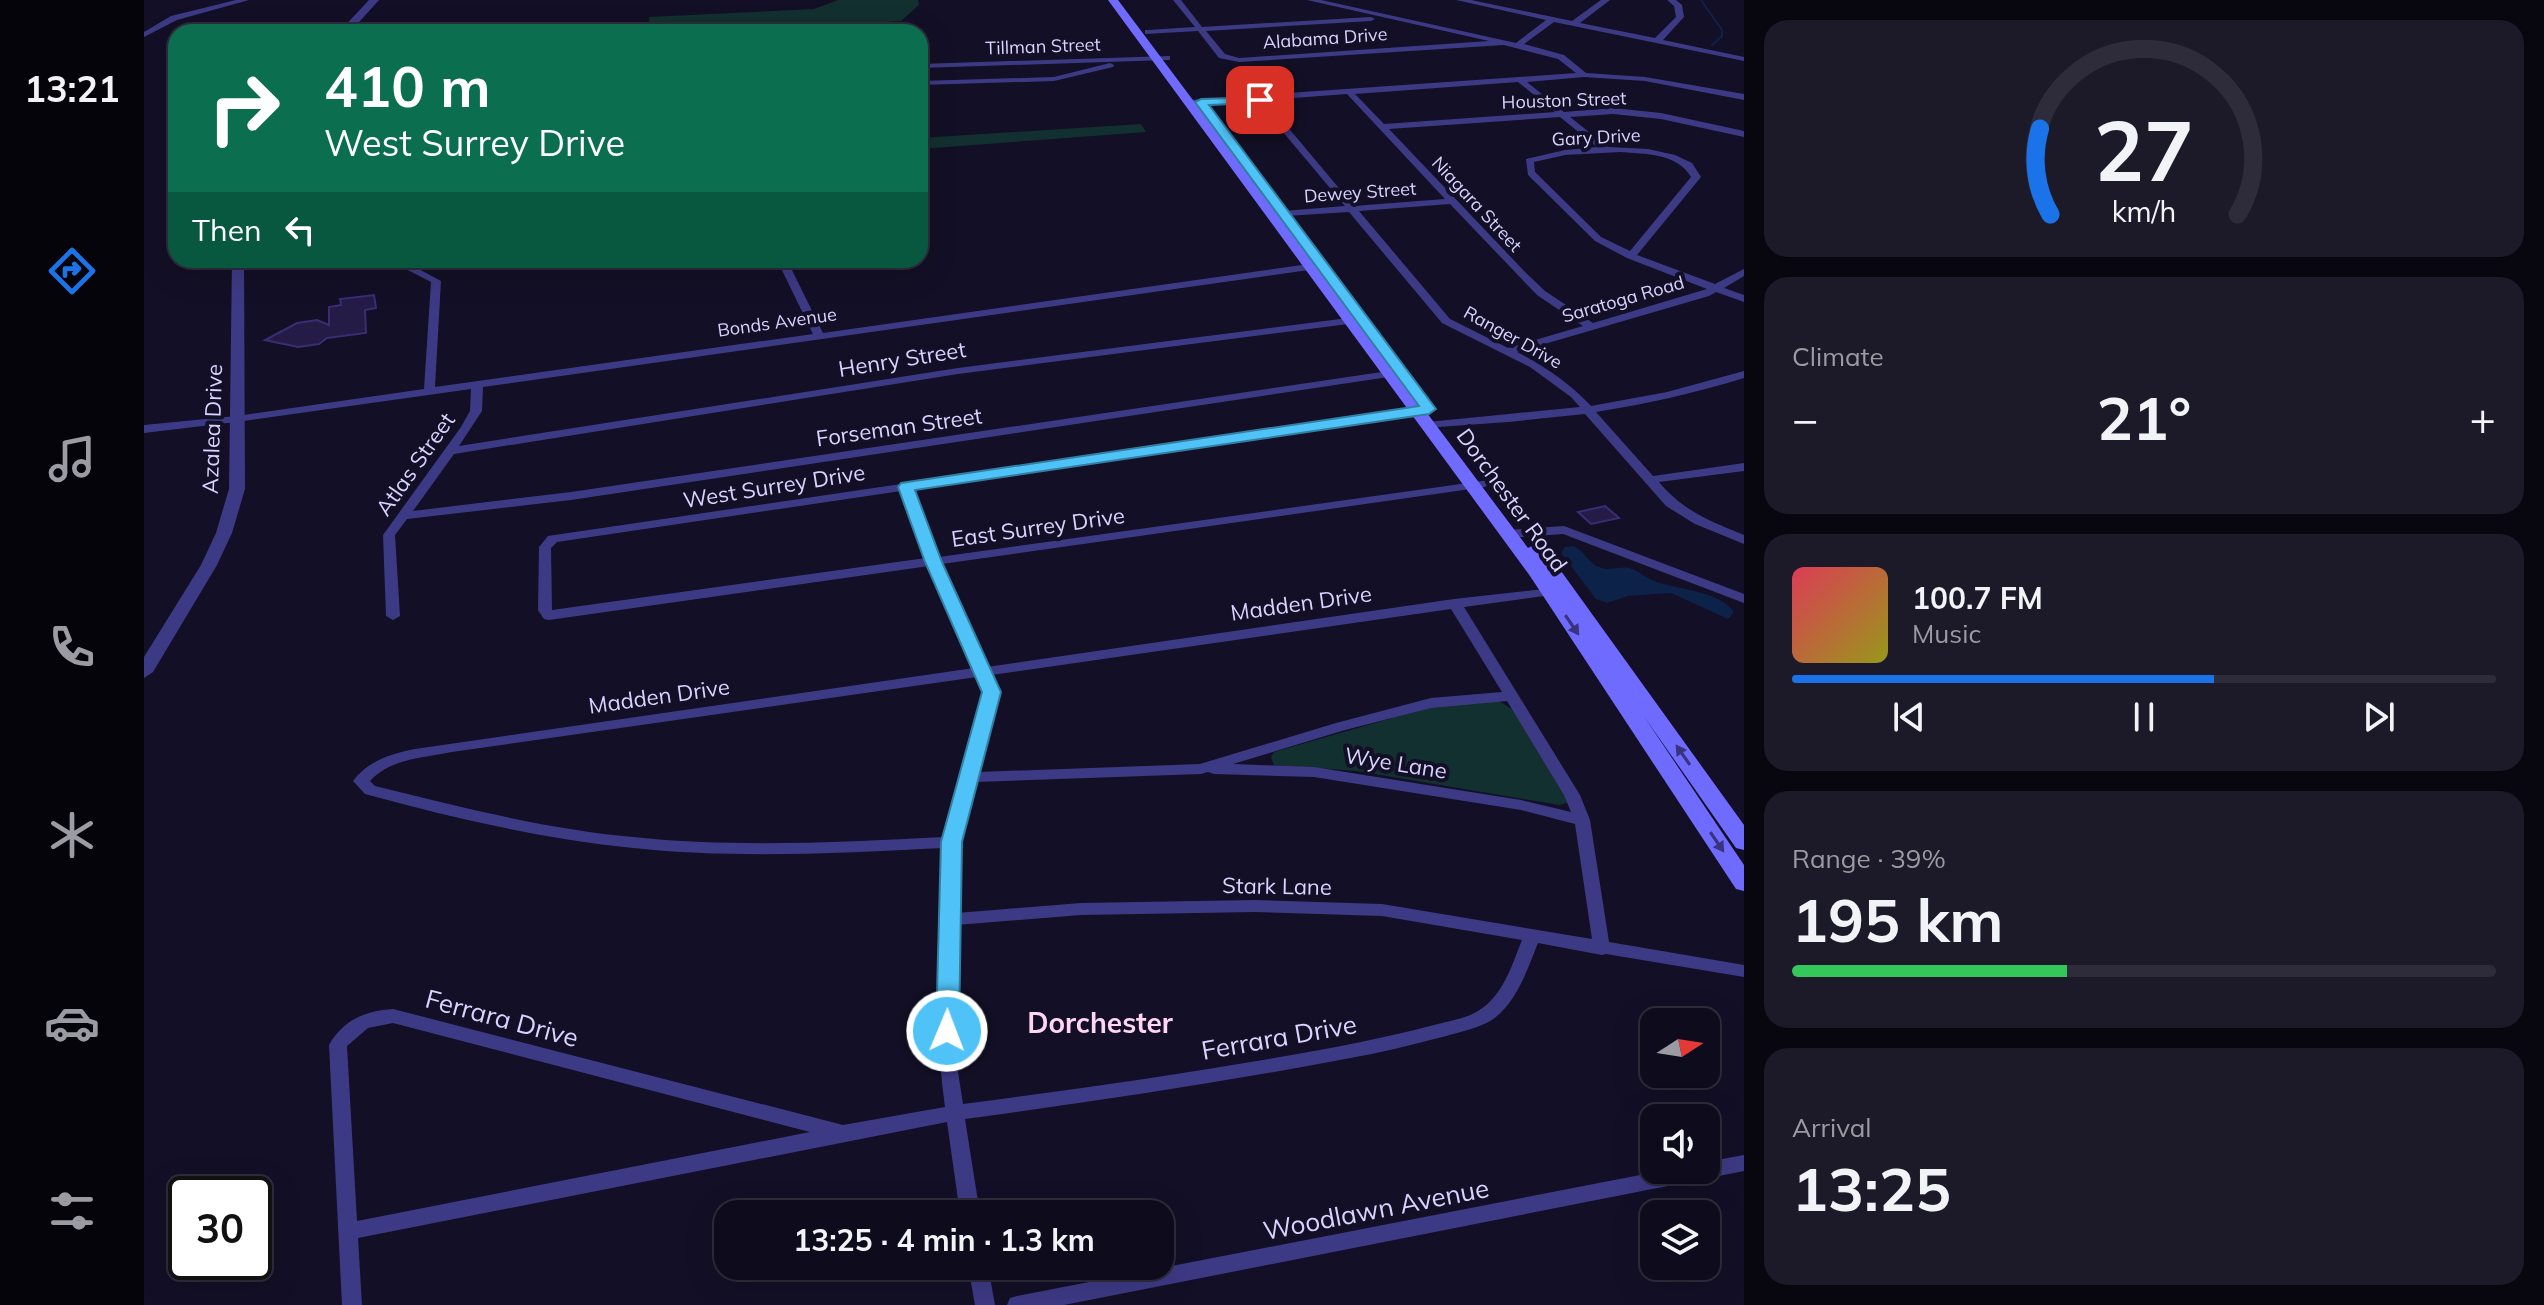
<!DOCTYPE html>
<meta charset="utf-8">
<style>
body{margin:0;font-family:Mulish,sans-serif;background:#1c1929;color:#f1f3f6;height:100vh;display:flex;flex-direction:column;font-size:30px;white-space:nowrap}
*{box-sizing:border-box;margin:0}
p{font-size:26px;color:#9b9ba3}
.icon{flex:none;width:44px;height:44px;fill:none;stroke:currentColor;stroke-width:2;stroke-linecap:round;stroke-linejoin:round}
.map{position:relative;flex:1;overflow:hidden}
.side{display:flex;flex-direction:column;gap:20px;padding:20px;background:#08060f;width:800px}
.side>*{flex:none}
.top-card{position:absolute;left:24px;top:24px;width:760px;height:244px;border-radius:24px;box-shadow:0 8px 32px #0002,0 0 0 2px #2e2b3b;background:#0b6e4f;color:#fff;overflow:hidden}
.needle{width:52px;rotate:78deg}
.tools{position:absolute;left:1496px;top:1008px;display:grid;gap:16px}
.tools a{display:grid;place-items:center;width:80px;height:80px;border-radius:16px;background:#0e0b1c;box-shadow:0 8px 32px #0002,0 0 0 2px #2e2b3b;font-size:40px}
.speed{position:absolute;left:24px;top:1176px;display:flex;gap:16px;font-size:40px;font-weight:700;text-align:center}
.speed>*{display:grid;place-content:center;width:104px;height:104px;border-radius:50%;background:#0e0b1c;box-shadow:0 8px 32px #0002,0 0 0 2px #2e2b3b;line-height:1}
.speed .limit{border:4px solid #111;border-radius:12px;background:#fff;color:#111}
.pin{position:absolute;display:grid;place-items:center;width:68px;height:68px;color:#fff;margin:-34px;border-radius:16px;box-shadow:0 4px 12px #0006}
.me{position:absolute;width:88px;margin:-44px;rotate:1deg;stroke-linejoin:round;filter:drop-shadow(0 0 6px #0008)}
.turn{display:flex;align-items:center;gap:28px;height:168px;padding:0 24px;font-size:36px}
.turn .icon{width:104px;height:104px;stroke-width:2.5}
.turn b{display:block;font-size:56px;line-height:68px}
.then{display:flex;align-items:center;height:76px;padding:0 24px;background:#0003;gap:16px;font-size:30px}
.big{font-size:60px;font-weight:700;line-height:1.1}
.side .card{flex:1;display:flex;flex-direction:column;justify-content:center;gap:12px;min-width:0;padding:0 28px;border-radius:24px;background:#1c1929}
.side .dial{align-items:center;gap:0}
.dial svg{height:208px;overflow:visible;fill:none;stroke:#2e2b3b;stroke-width:7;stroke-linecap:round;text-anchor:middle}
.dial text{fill:#f1f3f6;stroke:none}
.song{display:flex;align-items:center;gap:24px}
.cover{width:96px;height:96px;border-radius:12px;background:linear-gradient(135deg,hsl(350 70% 55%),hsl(60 70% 35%))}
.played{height:8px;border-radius:4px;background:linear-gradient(90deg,#1a73e8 60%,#2e2b3b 60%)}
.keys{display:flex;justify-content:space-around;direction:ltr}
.heat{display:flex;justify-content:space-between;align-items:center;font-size:44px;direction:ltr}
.charge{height:12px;border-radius:6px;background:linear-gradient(90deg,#34c759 39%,#2e2b3b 0)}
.trip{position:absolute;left:570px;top:1200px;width:460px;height:80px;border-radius:24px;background:#0e0b1c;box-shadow:0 8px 32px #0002,0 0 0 2px #2e2b3b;font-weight:700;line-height:80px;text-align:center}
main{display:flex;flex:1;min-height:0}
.tabs{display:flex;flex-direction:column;width:144px;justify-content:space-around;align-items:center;background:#06040b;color:#9b9ba3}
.tabs .icon{width:56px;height:56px}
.tabs .active{color:#1a73e8}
.tabs b{font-size:36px;color:#f1f3f6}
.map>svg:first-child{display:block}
</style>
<main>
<nav class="tabs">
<b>13:21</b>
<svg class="icon active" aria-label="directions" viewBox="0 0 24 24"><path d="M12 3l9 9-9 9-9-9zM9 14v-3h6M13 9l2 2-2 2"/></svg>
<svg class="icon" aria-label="music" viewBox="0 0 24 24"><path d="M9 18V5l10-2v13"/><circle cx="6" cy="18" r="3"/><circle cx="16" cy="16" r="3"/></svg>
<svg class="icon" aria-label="phone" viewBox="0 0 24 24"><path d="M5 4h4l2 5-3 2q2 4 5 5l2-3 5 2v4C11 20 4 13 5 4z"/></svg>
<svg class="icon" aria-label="climate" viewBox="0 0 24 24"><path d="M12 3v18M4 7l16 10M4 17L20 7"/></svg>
<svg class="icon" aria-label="car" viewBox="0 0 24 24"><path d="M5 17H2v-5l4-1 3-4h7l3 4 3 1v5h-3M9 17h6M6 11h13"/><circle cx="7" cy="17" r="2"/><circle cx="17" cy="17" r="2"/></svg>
<svg class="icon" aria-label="filters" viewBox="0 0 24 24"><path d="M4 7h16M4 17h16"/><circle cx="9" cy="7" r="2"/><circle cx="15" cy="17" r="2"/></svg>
</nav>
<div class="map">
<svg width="1600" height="1305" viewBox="0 0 1600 1305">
<rect width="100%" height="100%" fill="#130f26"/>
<g fill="#12302f">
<polygon points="694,0 774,0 775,5 757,21 571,32 506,32 505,17 670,9"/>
<polygon points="997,124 1002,132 776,149 776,138"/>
<polygon points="1353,700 1371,711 1423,796 1423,803 1415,805 1213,771 1130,765 1127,757 1130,752 1290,706"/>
</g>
<path fill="#0c2248" d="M1429 546C1442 551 1444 565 1458 568 1468 571 1478 565 1488 569 1496 572 1502 578 1510 581 1533 590 1575 590 1590 612L1584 619 1527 593 1484 596 1463 603 1452 599 1417 553 1421 547Z"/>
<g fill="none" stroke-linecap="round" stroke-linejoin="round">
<polyline stroke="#0c2248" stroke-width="2" points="1557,0 1578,30 1578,36 1568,45"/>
</g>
<g fill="#241b47" stroke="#3b2d73" stroke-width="2">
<polygon points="230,295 232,308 221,310 222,333 183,338 175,344 154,347 121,340 153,323 173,320 185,325 185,307 197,305 196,299"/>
<polygon points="1461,506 1475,518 1447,524 1434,512"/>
</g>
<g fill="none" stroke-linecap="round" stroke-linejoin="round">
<g fill="#3d3a85" fill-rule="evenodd">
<polygon points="92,0 105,0 33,20 0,37 0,32 27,16"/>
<path d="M1029 0H1037L1058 27 1227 17 1231 19 1227 21 1062 31 1081 54 1095 58 1345 41 1163 0H1177L1372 43 1402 20 1312 0H1327L1428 21 1457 0H1466L1436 23 1511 38 1532 17 1530 6 1523 0H1532L1538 5 1540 17 1519 40 1600 57V61L1410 22 1380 44 1420 55 1442 73 1501 77 1600 94V100L1501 81 1440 77 1383 82 1420 112 1469 108 1517 113 1600 131V137L1517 119 1469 114 1426 117 1464 147 1504 149 1531 155 1548 163 1557 177 1493 255 1571 284 1600 269V276L1580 288 1600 295V302L1572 292 1565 296 1373 352C1400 366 1426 383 1447 406L1523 392 1600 371V378C1551 393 1502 404 1452 412L1509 476 1600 463V471L1515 482C1539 511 1566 521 1600 535V544L1551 524 1522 506 1441 414 1364 422 1280 428V424L1284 422 1436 407 1427 397 1386 367 1298 323 1205 212 1124 217 1122 215 1127 212 1201 206 1113 101 1045 106 1041 103 1045 100 1432 73 1414 59 1360 45 1095 62 1075 58 1054 31 1001 34V30H1004L1051 27ZM1374 82 1411 112 1240 124 1211 94ZM1203 94 1301 199 1210 206 1121 100ZM1416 117 1453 147 1421 150 1382 159 1384 175 1451 241 1483 258 1563 289 1449 323 1401 291 1382 273 1245 129ZM1476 152C1501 154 1533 153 1547 177L1486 251 1457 237 1391 172 1390 162 1421 155ZM1306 204 1393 295 1439 326 1364 348 1306 319 1215 211Z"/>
<polygon points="1026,56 1026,60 1023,60 776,68 776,64"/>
<polygon points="966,63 970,65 969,67 910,81 776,85 776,81 910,77"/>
<polygon points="258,260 297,281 291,387 669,334 633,260 643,260 679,333 1179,262 1184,265 1179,268 339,387 338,411 315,446 814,368 1220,316 1225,319 1220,322 814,374 310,454 269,511 427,492 1258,369 1264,372 1258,375 427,500 263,519 251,535 256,616 249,620 242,616 239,535 317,427 326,411 327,389 92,422 0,433 0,425 92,416 280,389 287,282 254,265 254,261"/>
<path d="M406 260H484C468 269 422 269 406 260Z"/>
<path d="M1285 406 1289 407V411L769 489 795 557 1345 480 1347 483 1341 487 798 564 843 667 1310 599 1419 587 1421 590 1414 594 1320 607 1436 795 1446 820 1465 942 1600 965V977L1462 954 1458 955 1394 943C1383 970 1373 1002 1348 1020 1335 1028 1316 1032 1302 1036 1268 1045 1235 1053 1201 1059 1075 1083 948 1102 821 1119L836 1214H816L803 1122 214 1238 218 1305H198L185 1045C199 1020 221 1011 249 1009L699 1125 801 1107C789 1022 795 934 800 848 696 853 592 859 489 848 399 839 308 818 221 794L209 781C225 760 247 754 271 749L830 668 785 566 405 620 400 619 394 610 395 547 404 536ZM757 491 782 558 408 610 407 548 413 542ZM1307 609 1358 692 1287 698 1192 723 1056 764 834 772 854 692 847 675ZM833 677 840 692 801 837C698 842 593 848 489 837 402 829 316 807 231 786L226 781C247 758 280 758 308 752ZM1363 701 1420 795 1427 812 1377 800 1170 767 1089 764 1201 730 1287 708ZM1064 772 1070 774 1170 777 1377 810 1431 824 1448 939 1238 904 1111 900 937 903 813 913 816 842 831 782 1057 774ZM1111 912 1238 916 1378 940C1368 965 1359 996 1334 1011 1323 1018 1306 1021 1294 1024 1260 1033 1227 1040 1192 1047 1068 1070 944 1088 819 1104L812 1059V925L937 915ZM249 1023 666 1132 213 1221 203 1046 224 1028Z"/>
<polygon points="1420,526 1600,594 1600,603 1419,534 1364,538 1358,534 1364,530"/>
<polygon points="1600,1155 1600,1171 920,1305 863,1305 866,1298 873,1296 1522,1170 1562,1170 1562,1162"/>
<polygon points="824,1266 844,1266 851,1305 831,1305"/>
</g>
<g fill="#3d3a85" fill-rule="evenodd">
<polygon points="225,0 235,0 206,32 195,32"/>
<polygon points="88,260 100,260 101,489 88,533 73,565 9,672 0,678 0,657 57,565 72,533 85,489"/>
</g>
<polygon fill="#6f6bff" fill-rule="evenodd" points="964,0 974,0 1384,548 1392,544 1399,546 1600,825 1600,850 1592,848 1499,715 1600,865 1600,891 1592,889 1386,576"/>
</g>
<defs><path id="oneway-solid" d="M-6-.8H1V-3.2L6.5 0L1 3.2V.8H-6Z" transform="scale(2)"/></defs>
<g fill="#38347d">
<use href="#oneway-solid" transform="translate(1428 625) rotate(56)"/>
<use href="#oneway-solid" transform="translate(1539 755) rotate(-125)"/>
<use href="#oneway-solid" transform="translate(1573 842) rotate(56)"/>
</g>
<polygon fill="#4fc3f7" stroke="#337fa1" stroke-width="2" points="1120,97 1122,100 1116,103 1065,105 1292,409 1285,414 771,490 798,562 857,692 818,842 815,1031 811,1037 803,1040 795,1037 792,1031 797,842 838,692 781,562 754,487 757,483 1275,406 1051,102 1057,99"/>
<g text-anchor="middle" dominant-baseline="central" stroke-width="8" stroke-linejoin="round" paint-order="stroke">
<g font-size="18" fill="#d9d4ff" stroke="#130f26">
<text transform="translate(1181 38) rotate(-4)">Alabama Drive</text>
<text transform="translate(899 46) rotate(-2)">Tillman Street</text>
<text transform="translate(1420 100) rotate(-2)">Houston Street</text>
<text transform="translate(1452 137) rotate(-3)">Gary Drive</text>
<text transform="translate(1216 192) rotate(-4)">Dewey Street</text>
<text transform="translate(1333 204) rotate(47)">Niagara Street</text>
<text transform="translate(1479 299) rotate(-16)">Saratoga Road</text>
<text transform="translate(633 322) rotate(-8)">Bonds Avenue</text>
<text transform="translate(1369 337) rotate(29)">Ranger Drive</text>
</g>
<g font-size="22" fill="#d9d4ff" stroke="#130f26">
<text transform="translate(758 359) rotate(-9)">Henry Street</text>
<text transform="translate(755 427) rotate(-8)">Forseman Street</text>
<text transform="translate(68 429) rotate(-88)">Azalea Drive</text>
<text transform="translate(271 464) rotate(-55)">Atlas Street</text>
<text transform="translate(630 486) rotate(-9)">West Surrey Drive</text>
<text transform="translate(1368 500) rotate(54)">Dorchester Road</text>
<text transform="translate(894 527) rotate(-8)">East Surrey Drive</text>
<text transform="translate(1157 603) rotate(-8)">Madden Drive</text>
<text transform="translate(515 696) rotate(-8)">Madden Drive</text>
<text transform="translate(1252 763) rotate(9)">Wye Lane</text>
<text transform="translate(1133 886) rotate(1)">Stark Lane</text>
</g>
<g font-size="26" fill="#d9d4ff" stroke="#130f26">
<text transform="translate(358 1018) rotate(15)">Ferrara Drive</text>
<text transform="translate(1135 1037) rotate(-10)">Ferrara Drive</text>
<text transform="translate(1232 1209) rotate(-11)">Woodlawn Avenue</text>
</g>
<g font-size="28" font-weight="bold" fill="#ffd6f0" stroke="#130f26">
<text x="956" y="1022">Dorchester</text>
</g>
</g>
</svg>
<div class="tools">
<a><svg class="needle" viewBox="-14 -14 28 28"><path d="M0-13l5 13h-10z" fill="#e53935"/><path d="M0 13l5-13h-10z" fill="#9b9ba3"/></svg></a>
<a><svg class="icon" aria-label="sound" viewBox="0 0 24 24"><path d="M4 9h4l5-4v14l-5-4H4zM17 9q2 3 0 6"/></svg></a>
<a><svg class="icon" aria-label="layers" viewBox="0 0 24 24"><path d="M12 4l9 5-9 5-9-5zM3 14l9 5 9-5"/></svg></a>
</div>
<div class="speed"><div class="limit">30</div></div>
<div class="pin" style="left:1116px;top:100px;background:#d93025"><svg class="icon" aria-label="arrive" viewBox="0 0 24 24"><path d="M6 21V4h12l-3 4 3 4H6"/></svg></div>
<svg class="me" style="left:803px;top:1031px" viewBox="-20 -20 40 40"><circle r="17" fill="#4fc3f7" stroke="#fff" stroke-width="3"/><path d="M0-11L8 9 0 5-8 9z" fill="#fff"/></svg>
<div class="trip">13:25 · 4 min · 1.3 km</div>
<div class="top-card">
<div class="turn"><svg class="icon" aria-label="right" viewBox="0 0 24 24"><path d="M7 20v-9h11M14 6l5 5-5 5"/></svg><div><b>410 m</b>West Surrey Drive</div></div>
<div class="then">Then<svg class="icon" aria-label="left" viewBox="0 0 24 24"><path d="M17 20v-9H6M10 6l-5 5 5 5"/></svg></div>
</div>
</div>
<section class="side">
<div class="card dial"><svg viewBox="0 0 100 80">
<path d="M14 69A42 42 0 1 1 86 69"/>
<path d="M14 69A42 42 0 0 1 10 36" stroke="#1a73e8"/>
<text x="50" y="56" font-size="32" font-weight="700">27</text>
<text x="50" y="72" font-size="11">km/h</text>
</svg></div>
<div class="card"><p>Climate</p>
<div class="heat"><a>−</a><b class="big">21°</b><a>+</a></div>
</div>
<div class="card">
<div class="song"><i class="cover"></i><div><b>100.7 FM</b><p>Music</p></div></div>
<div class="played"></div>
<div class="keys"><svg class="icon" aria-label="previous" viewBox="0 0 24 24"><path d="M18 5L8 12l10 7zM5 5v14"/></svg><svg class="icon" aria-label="pause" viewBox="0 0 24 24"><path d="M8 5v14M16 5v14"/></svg><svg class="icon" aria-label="next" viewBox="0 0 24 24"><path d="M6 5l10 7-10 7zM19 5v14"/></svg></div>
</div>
<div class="card"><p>Range · 39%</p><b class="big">195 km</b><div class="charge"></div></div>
<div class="card"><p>Arrival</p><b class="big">13:25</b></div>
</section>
</main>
